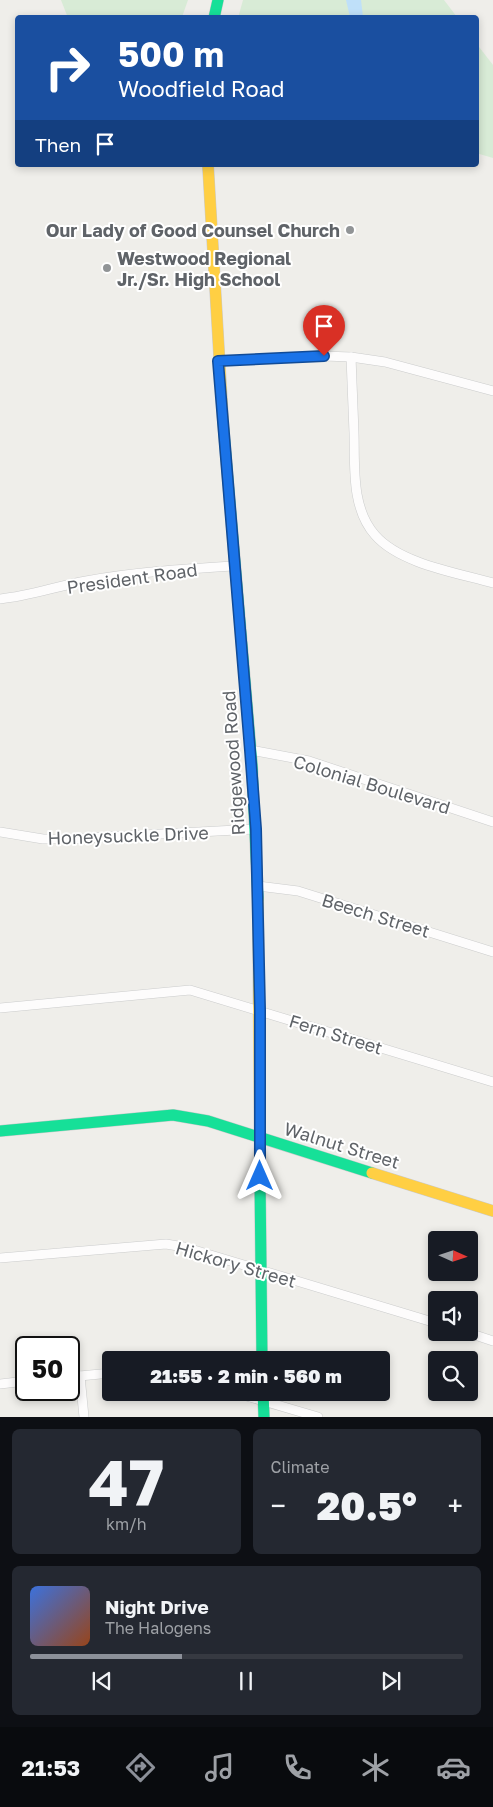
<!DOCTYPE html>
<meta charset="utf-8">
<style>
body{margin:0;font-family:"Golos Text",sans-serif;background:#242831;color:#f1f3f6;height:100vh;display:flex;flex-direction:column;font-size:19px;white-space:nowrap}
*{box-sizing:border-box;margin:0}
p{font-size:16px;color:#9ea1a6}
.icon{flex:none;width:28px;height:28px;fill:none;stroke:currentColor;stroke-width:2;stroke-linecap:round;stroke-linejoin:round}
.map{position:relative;height:1417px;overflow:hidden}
.side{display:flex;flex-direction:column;gap:12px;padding:12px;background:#0d0f14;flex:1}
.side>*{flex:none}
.banner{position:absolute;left:15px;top:15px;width:464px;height:152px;border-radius:5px;box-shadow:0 2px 8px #0003;background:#1a4fa0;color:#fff;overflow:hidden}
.needle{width:32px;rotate:93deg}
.fabs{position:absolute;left:428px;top:1231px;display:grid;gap:10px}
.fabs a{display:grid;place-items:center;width:50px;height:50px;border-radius:5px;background:#171b24;box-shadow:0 2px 8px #0003;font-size:25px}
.speed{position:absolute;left:15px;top:1336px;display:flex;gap:10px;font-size:25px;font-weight:700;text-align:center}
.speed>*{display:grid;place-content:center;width:65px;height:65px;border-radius:50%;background:#171b24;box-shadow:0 2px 8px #0003;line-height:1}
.speed .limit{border:2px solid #111;border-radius:8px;background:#fff;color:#111}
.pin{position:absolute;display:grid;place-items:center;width:42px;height:42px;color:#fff;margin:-51px -21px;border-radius:50% 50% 50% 0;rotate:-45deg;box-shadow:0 0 5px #0007}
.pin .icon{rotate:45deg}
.me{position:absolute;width:55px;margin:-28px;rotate:0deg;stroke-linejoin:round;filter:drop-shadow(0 0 4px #0008)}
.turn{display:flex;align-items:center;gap:18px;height:105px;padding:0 20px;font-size:22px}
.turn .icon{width:65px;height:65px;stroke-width:2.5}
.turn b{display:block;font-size:35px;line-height:42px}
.then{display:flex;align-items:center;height:48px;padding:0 20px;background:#0003;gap:10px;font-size:19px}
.big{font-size:38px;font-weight:800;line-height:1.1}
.side .widget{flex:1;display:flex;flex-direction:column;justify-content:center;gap:8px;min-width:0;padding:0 18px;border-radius:8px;background:#242831}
.side .dial{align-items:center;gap:0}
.dial b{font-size:65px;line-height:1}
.song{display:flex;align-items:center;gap:15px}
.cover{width:60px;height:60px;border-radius:8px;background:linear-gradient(135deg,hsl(220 70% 55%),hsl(20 70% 35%))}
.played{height:5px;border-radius:2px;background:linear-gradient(90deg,#8c9099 35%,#363941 35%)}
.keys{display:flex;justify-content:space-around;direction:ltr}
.heat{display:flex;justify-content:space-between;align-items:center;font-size:28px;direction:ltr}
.side .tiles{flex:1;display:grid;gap:12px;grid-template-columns:1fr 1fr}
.widget:last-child{grid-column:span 2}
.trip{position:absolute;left:102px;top:1351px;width:288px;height:50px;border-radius:5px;background:#171b24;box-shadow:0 2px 8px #0003;font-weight:800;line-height:50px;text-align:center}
.tab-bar{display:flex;height:80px;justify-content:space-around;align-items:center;background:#090b0e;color:#9ea1a6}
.tab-bar .icon{width:35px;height:35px}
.tab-bar .selected{color:#8c9099}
.tab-bar b{font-size:22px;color:#f1f3f6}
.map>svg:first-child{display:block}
</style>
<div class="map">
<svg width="493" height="1417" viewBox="0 0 493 1417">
<rect width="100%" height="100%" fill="#efeeea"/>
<g fill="#d8ebd6">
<polygon points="61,0 188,0 182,17 68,18"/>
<polygon points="243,0 444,0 457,17 238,18"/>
<polygon points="476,43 493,65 493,158 476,153"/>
</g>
<polygon fill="#bfe0f9" points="346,0 361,0 363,17 350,17"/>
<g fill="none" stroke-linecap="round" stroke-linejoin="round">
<defs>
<g id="street">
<path d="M351 357C352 382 353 408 354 433 355 466 351 508 375 535 400 564 458 573 493 583"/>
<polyline points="218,361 324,356 351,357 385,362 493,391"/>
<path d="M0 599C30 596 57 586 86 581 135 572 185 569 234 566"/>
<polyline points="251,750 309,761 493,822"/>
<polyline points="0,832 43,839 68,839 255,829"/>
<polyline points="258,886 298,891 493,952"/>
<polyline points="0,1008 190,990 493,1082"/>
<polyline points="0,1258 166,1244 184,1247 436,1323"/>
<polyline points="466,1332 493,1341"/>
<polyline points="80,1376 84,1417"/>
<polyline points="69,1377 111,1373"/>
<polyline points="0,1384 26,1381"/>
<polyline points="233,1392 318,1417"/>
</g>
<g id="fast">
<polyline points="214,18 218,0"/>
<polyline points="223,421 252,765 258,899"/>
<polyline points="0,1131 173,1115 208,1121 372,1173"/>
<polyline points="260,1179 262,1360"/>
<polyline points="263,1392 264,1417"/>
</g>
<g id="slow">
<polyline points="208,165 223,421"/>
<polyline points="258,899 260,1179"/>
<polyline points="372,1173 493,1211"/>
</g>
</defs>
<use href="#street" stroke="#cbcccc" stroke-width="10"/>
<use href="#fast" stroke="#cacacb" stroke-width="12"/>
<use href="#slow" stroke="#cacacb" stroke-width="12"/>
<use href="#street" stroke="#fdfcfc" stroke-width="9"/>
<use href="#fast" stroke="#16e098" stroke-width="11"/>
<use href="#slow" stroke="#ffcf43" stroke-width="11"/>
</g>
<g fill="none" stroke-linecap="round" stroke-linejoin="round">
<defs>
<polyline id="route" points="260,1176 260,1010 256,829 250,750 218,361 324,356"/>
</defs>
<use href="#route" stroke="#114b97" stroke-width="12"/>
<use href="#route" stroke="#1a73e8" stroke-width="9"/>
</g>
<g fill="#919496" stroke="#fff" stroke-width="2">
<circle cx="350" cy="230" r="5"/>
<circle cx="107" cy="268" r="5"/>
</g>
<g text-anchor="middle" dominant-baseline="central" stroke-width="4" stroke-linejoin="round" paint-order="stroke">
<g font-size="18" font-weight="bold" fill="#5f6368" stroke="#fff" text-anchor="end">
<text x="340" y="230">Our Lady of Good Counsel Church</text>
<text x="117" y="258" text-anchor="start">Westwood Regional<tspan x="117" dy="21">Jr./Sr. High School</tspan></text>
</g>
<g font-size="18" fill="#5f6368" stroke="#fff">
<text transform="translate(132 578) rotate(-8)">President Road</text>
<text transform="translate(233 763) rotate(-94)">Ridgewood Road</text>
<text transform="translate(372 784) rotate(17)">Colonial Boulevard</text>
<text transform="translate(128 835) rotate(-2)">Honeysuckle Drive</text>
<text transform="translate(376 915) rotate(17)">Beech Street</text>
<text transform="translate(336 1034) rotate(17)">Fern Street</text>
<text transform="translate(342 1145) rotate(17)">Walnut Street</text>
<text transform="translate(236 1264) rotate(16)">Hickory Street</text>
</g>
</g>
</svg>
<div class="fabs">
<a><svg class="needle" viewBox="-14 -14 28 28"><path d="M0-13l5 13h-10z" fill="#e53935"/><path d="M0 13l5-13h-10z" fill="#9ea1a6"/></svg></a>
<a><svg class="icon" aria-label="sound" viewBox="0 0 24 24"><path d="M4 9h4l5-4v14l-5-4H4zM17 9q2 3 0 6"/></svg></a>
<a><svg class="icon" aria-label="search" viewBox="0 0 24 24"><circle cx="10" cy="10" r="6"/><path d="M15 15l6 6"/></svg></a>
</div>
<div class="speed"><div class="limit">50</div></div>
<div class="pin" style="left:324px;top:356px;background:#d93025"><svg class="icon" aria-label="arrive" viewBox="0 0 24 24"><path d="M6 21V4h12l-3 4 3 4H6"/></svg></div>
<svg class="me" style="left:260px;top:1176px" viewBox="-20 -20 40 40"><path d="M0-17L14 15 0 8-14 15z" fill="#1a73e8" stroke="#fff" stroke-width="4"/></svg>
<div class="trip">21:55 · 2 min · 560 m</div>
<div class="banner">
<div class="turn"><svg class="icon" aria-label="right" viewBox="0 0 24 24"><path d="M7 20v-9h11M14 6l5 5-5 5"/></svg><div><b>500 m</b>Woodfield Road</div></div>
<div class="then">Then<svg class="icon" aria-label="arrive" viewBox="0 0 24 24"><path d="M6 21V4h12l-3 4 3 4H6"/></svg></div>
</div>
</div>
<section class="side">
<div class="tiles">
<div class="widget dial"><b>47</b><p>km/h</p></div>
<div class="widget"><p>Climate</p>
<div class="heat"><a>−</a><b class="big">20.5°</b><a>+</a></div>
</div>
<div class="widget">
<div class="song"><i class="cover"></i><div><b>Night Drive</b><p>The Halogens</p></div></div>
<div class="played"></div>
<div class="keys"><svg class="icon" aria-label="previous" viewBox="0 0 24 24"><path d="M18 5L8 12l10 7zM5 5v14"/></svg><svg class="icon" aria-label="pause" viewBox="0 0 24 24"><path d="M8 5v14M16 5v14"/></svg><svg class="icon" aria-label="next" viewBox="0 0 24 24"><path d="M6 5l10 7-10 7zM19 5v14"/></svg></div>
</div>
</div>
</section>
<nav class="tab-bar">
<b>21:53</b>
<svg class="icon selected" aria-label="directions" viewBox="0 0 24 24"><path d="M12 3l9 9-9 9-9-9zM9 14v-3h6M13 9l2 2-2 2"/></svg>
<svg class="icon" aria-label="music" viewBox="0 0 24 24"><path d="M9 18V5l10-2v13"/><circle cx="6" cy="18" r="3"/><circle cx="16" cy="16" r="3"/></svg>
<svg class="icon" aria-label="phone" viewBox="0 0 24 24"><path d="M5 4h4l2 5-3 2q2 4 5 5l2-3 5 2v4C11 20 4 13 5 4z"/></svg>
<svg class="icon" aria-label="climate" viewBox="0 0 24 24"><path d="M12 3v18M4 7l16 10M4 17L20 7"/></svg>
<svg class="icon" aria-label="car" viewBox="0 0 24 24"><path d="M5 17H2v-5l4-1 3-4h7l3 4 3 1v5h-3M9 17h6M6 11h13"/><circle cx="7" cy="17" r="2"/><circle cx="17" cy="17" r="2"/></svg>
</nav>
